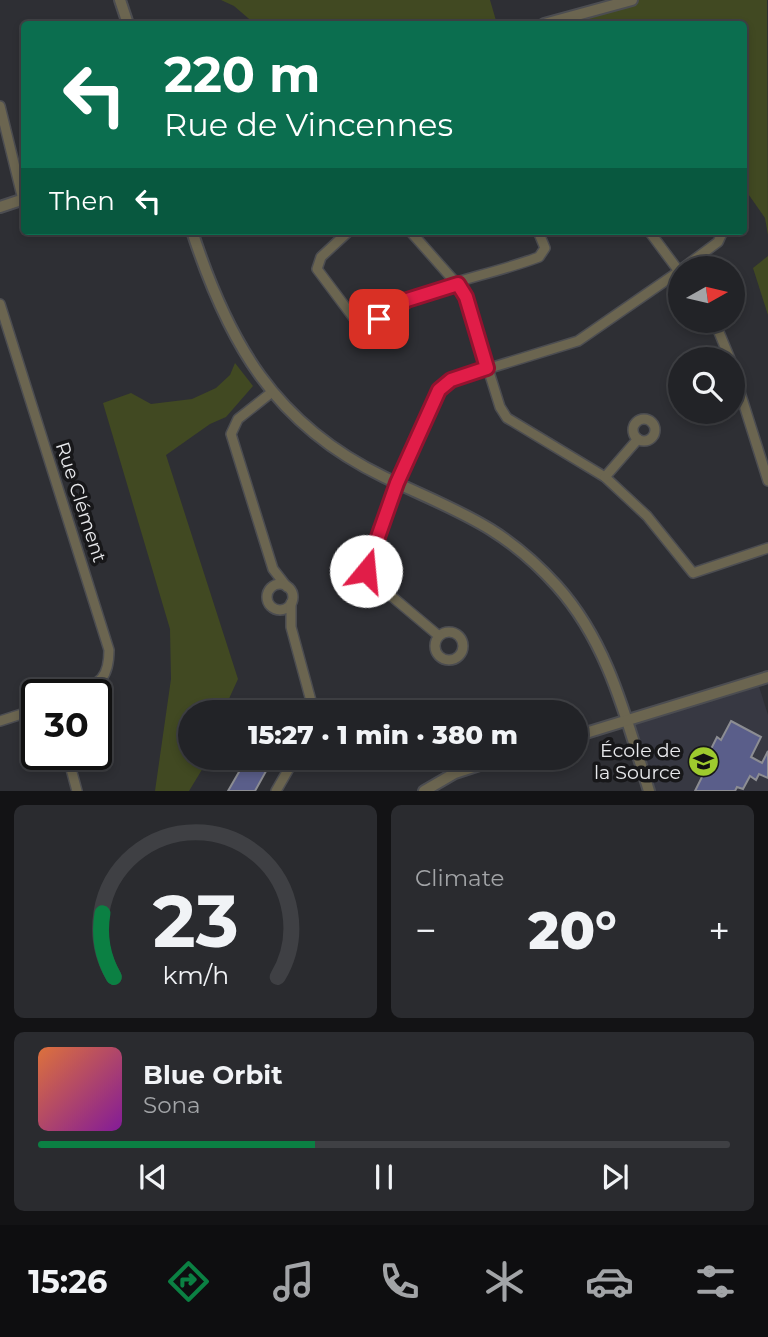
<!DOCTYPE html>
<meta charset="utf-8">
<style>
body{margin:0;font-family:Montserrat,sans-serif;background:#2a2b2f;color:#f1f3f6;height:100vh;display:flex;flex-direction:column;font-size:26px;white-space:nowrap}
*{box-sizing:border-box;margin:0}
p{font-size:23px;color:#a2a4a7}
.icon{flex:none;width:38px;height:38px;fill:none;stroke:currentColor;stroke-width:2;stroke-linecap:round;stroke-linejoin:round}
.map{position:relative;height:791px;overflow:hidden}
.drawer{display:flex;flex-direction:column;gap:14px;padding:14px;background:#131315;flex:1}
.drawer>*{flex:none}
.hud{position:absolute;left:21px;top:21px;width:726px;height:214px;border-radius:7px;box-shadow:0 4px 10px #0003,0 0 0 2px #3f4044;background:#0b6e4f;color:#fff;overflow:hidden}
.needle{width:46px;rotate:82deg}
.buttons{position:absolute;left:668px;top:256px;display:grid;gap:14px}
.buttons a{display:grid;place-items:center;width:77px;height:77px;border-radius:50%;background:#222327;box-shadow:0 4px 10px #0003,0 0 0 2px #3f4044;font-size:35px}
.speed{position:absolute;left:21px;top:679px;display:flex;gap:14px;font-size:35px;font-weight:700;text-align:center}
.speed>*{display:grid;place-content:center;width:91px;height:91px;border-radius:50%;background:#222327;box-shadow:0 4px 10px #0003,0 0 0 2px #3f4044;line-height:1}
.speed .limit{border:4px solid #111;border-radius:10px;background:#fff;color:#111}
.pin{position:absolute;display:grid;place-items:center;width:60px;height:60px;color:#fff;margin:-30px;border-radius:14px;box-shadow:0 4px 10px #0006}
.me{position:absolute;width:77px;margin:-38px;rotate:17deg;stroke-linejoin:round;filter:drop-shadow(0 0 5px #0008)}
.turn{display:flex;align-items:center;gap:24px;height:147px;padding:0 28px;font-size:32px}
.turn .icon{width:91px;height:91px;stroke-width:2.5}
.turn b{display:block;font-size:49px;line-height:60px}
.then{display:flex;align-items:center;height:66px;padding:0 28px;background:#0003;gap:14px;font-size:26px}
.big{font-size:52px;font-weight:800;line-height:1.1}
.drawer .card{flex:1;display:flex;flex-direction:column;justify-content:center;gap:10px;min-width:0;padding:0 24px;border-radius:10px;background:#2a2b2f}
.drawer .dial{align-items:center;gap:0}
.dial svg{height:182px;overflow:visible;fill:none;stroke:#3f4044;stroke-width:7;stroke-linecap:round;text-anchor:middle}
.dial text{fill:#f1f3f6;stroke:none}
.song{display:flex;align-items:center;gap:21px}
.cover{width:84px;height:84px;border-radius:10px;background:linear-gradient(135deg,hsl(20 70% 55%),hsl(290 70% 35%))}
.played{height:7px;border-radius:4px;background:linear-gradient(90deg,#0b8043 40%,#3f4044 40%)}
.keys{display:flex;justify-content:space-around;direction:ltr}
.heat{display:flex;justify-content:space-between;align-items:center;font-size:38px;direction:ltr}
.drawer .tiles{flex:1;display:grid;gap:14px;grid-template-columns:1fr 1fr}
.card:last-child{grid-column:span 2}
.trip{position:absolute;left:178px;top:700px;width:410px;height:70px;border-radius:35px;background:#222327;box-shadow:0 4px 10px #0003,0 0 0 2px #3f4044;font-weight:800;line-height:70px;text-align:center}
.menu{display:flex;height:112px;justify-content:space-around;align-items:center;background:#0e0e10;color:#a2a4a7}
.menu .icon{width:49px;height:49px}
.menu .current{color:#0b8043}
.menu b{font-size:32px;color:#f1f3f6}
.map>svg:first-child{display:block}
</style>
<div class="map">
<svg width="768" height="791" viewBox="0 0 768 791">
<rect width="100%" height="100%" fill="#2e2f34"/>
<polygon fill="#373842" points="757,680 768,715 768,791 649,791 627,721"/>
<g fill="#414922">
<polygon points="221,0 490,0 497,24 255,24 234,6"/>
<polygon points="636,0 767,0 768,235 765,218 744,188 744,24 537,24"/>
<polygon points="768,256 768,315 753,268"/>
<polygon points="235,363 253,386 226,417 210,424 166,455 238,679 227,703 226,712 191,712 191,758 209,758 189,791 155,791 171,679 170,629 103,403 131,393 151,404 192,399 216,388 230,375"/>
</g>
<g fill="#5a5e8a" stroke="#8c8d93" stroke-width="2">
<polygon points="731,721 761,737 751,757 762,763 768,751 768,778 759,774 756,780 750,776 743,789 737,787 735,791 695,791 703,775 699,773 717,737 721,740"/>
<polygon points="247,758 259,758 270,764 255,791 228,791"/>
</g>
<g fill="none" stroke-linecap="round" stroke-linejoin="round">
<defs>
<g id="minor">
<polyline points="0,106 23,200"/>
<path d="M349 231 321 257 317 269 356 321C373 333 392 307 408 299 449 281 497 273 539 257L545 248 538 231"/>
<polyline points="410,231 464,292 500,407 507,418 605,477 647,516 693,573 768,548"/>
<polyline points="649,231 681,274"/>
<polyline points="683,268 718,242 723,231"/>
<path d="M0 304 109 650C109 680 99 683 74 695"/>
<polyline points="714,320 730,359"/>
<polyline points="733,370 768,481"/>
<polyline points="272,392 238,419 231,434 273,569 287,587"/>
<circle cx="644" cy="430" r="11"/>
<polyline points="605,477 638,439"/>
<circle cx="280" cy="597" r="13"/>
<polyline points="291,603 291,627 314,712"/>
<circle cx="449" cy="646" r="14"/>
<polyline points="439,636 371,579 366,567 397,483 439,390 451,380 578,341 681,270"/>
<polyline points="0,721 37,709"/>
<polyline points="67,754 77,791"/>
<polyline points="276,791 295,758"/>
</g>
<g id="tertiary">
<polyline points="120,0 128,24"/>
<polyline points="544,24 632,0"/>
<polyline points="0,207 24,199"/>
<path d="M192 231C228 342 274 424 384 477 455 511 501 524 557 586 609 644 626 719 649 791"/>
<polyline points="576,736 768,677"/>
<polyline points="424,791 455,773 501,758"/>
</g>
</defs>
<use href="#minor" stroke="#4c4d51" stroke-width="12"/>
<use href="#tertiary" stroke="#4c4d51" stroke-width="14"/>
<use href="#minor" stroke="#6b6550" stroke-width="9"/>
<use href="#tertiary" stroke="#6b6550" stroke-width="10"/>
</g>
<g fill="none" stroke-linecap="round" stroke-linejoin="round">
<defs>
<polyline id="route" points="366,571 397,483 439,390 451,380 487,368 466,297 458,284 407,300 379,319"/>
</defs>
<use href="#route" stroke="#92132f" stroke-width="18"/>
<use href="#route" stroke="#e11d48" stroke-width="12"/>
</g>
<defs>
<symbol id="school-disc" viewBox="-11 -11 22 22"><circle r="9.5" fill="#9eca2e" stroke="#171719"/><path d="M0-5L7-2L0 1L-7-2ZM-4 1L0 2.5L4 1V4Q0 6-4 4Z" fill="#111"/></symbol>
</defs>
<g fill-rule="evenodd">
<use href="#school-disc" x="686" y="744" width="35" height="35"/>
</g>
<g text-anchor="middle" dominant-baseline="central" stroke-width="7" stroke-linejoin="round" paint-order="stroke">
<g font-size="19" fill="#e8e9ec" stroke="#171719">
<text transform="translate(81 502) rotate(72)">Rue Clément</text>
</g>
<g font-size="19" fill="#e8e9ec" stroke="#171719" text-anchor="end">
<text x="681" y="750">École de<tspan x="681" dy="22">la Source</tspan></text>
</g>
</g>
</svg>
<div class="buttons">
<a><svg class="needle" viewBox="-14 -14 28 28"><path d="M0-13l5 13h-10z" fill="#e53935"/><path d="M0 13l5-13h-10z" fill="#a2a4a7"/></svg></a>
<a><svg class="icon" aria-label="search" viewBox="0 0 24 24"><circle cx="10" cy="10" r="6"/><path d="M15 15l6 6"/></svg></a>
</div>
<div class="speed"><div class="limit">30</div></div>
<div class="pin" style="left:379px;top:319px;background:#d93025"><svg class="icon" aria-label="arrive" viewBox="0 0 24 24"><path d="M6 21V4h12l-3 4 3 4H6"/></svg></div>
<svg class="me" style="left:366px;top:571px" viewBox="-20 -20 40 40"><circle r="19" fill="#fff"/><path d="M0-13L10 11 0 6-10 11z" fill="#e11d48"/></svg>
<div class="trip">15:27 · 1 min · 380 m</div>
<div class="hud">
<div class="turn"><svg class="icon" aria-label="left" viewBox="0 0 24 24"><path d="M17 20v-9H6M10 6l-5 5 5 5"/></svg><div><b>220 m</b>Rue de Vincennes</div></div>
<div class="then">Then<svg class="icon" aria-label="left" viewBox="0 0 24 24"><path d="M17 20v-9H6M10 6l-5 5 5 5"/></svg></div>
</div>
</div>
<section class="drawer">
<div class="tiles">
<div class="card dial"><svg viewBox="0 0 100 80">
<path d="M14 69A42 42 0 1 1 86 69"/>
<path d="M14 69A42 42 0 0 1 9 41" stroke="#0b8043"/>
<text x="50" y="56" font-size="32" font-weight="700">23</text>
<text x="50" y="72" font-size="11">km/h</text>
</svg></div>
<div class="card"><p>Climate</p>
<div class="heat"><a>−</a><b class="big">20°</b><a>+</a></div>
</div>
<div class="card">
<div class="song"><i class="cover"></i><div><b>Blue Orbit</b><p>Sona</p></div></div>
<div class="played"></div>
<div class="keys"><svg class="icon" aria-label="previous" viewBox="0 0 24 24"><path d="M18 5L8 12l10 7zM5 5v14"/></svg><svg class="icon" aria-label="pause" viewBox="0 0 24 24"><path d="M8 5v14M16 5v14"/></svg><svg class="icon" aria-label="next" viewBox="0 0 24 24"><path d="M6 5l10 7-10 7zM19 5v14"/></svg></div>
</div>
</div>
</section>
<nav class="menu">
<b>15:26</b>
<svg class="icon current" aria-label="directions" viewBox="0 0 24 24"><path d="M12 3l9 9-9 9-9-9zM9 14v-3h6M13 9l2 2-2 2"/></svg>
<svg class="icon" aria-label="music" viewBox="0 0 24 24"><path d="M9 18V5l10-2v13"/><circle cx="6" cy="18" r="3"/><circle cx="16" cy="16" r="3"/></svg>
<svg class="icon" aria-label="phone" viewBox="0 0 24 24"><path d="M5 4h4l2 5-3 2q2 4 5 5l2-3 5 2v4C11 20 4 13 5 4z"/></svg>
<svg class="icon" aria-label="climate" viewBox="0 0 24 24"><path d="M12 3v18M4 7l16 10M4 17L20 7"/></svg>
<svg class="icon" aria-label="car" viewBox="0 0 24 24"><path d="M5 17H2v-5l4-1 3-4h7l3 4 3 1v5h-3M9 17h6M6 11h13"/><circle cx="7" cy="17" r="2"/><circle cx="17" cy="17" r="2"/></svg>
<svg class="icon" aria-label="filters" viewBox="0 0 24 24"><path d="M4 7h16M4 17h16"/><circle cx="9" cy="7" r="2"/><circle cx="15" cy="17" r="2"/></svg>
</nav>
